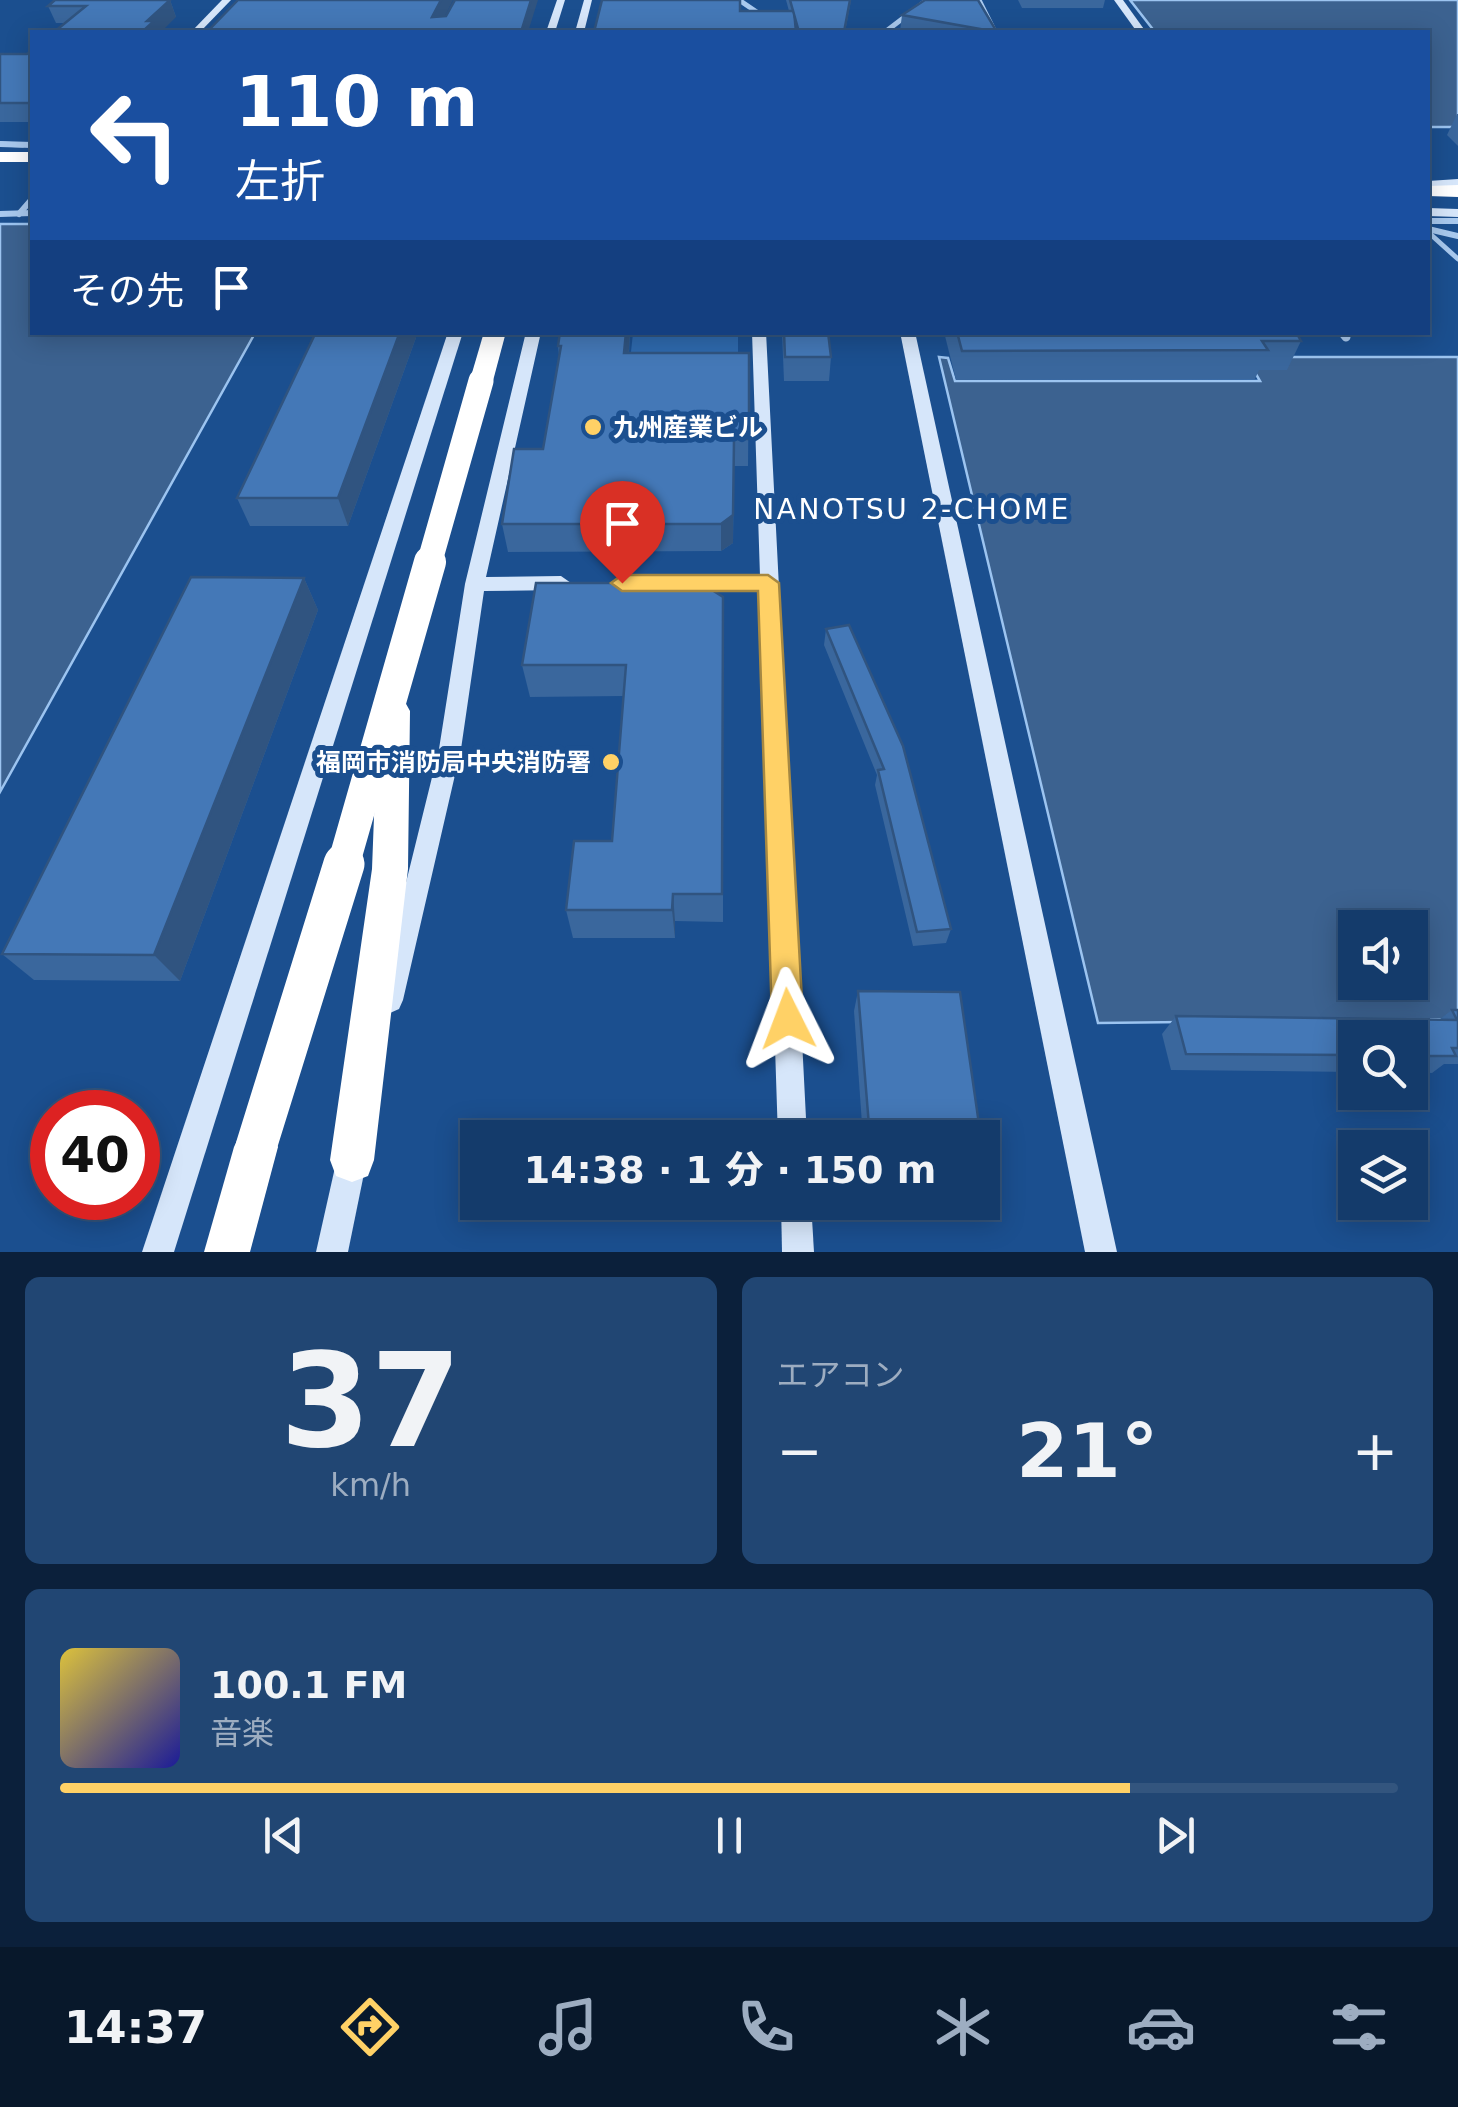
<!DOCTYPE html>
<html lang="ja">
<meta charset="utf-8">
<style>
body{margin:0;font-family:"DejaVu Sans","Noto Sans JP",sans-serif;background:#214673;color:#f1f3f6;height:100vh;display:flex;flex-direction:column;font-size:38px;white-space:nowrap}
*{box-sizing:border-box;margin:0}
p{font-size:32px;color:#9dadc1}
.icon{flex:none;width:55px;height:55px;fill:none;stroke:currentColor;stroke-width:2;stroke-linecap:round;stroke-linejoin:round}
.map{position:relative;height:1252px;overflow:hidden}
.side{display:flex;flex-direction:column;gap:25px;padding:25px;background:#0b203b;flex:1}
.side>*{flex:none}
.top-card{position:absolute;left:30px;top:30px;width:1400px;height:305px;border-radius:0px;box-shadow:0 5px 25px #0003,0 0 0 2px #33557e;background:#1a4fa0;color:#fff;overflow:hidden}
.buttons{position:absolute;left:1338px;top:910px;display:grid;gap:20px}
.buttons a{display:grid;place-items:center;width:90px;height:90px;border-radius:0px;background:#143b6b;box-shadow:0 5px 25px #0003,0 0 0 2px #33557e;font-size:50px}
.speed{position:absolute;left:30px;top:1090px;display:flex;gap:20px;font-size:50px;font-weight:700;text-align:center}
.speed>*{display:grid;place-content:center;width:130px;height:130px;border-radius:50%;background:#143b6b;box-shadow:0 5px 25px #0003,0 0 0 2px #33557e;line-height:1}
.speed .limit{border:15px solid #d22;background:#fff;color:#111}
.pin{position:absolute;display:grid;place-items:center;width:85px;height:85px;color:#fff;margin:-102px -42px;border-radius:50% 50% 50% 0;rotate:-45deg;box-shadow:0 0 10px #0007}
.pin .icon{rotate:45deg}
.me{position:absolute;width:110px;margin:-55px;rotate:357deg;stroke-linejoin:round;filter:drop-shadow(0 0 8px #0008)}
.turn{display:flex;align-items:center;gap:35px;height:210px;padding:0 40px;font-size:45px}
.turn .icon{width:130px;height:130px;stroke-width:2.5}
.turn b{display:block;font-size:70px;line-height:85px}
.then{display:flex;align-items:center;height:95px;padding:0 40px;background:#0003;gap:20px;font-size:38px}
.big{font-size:75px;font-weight:800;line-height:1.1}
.side .tile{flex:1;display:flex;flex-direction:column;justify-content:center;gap:15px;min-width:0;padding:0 35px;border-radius:15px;background:#214673}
.side .dial{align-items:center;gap:0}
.dial b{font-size:130px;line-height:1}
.song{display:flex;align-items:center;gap:30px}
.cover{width:120px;height:120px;border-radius:15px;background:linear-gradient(135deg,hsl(50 70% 55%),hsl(240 70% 35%))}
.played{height:10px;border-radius:5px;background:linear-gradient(90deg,#ffd166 80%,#33557e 80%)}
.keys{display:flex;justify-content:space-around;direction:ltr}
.heat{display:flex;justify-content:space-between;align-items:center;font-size:55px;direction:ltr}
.side .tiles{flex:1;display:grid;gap:25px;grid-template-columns:1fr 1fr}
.tile:last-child{grid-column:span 2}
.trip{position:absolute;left:460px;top:1120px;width:540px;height:100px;border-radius:0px;background:#143b6b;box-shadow:0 5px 25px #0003,0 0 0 2px #33557e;font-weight:800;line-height:100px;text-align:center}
.tabs{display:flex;height:160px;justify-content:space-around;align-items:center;background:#08182b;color:#9dadc1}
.tabs .icon{width:70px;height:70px}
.tabs .current{color:#ffd166}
.tabs b{font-size:45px;color:#f1f3f6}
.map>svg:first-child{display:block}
</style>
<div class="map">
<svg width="1458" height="1252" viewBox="0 0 1458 1252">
<rect width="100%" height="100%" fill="#1b4f8f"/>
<polygon fill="#2e69ad" points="633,333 738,333 738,372 629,371"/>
<g fill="#3c6290" stroke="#9cc4f0" stroke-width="2.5" fill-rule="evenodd">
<polygon points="1130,0 1458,0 1458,127 1428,127 1428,32 1155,32"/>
<polygon points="0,224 32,224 32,332 255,333 0,792"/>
<path d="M939 357 948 358 955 381H1260L1246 357H1458V1019L1098 1023ZM1355 928H1410V982H1355Z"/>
</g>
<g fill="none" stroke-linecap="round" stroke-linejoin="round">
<polyline stroke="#a9c9ee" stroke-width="5" points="1428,232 1458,259"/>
<g stroke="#a9c9ee" stroke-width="5">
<polyline points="739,0 786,32"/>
<polyline points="979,0 995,32"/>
<polyline points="885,32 927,0"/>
<polyline points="0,144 23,145"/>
</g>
<g stroke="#a9c9ee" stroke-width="6">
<polyline points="0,144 32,145"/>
<polyline points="0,214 32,213"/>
<polyline points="19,214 32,199"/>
<polyline points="1428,221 1458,221"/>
<polyline points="1428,229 1458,236"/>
</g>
<polyline stroke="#a9c9ee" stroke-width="9" points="1342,332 1346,337"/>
<g fill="#d6e6fa" fill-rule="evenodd">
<polygon points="222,0 231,0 200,32 191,32"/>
<polygon points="557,0 565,0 555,32 546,32"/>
<polygon points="584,0 592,0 584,32 575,32"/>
<polygon points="1114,0 1123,0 1146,32 1137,32"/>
<polygon points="1458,179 1458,187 1428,189 1428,181"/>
<polygon points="1428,208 1458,209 1458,217 1428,216"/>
<polygon points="448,332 463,332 174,1252 142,1252"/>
<polygon points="526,332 541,332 486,577 561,576 571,583 561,590 484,591 461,749 403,1000 399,1009 390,1013 381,1009 377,1000 439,749 465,584"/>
<polygon points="752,332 766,332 807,1138 778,1138 760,590 675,590 665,583 675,576 760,576"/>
<polygon points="900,332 915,332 1117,1252 1085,1252"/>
<polygon points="353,1139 363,1144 368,1154 348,1252 316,1252 338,1154 343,1144"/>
<polygon points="781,1202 811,1202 814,1252 782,1252"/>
</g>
<g fill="#fff" fill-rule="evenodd">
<rect x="0" y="152" width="32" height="10"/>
<polygon points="1458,185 1458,197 1428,196 1428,186"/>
<polygon points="484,332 506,332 486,407 474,414 462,407"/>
<polygon points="394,698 405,702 410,711 408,869 374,1160 368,1176 352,1182 336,1176 330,1160 372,869 378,711 383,702"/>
<polygon points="256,1125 271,1132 278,1147 250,1252 204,1252 234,1147 241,1132"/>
</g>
<polyline stroke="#fff" stroke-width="25" points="429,564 481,381"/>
<polyline stroke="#fff" stroke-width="32" points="343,866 430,562"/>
<polyline stroke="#fff" stroke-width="41" points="256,1147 344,864"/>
</g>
<g fill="#3a679d">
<polygon points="170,0 176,17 64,23 56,23 48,6"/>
<polygon points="786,0 851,0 845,32 594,32 740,11 789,11"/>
<polygon points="1018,0 1105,0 1103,8 1022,8"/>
<polygon points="902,15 996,32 908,32 900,31"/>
<polygon points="32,50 32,122 0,122 0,54 27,54"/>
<polygon points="1457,114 1458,114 1458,146 1447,135"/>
<polygon points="316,332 418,332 348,526 250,526 237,498"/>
<polygon points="560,332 630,332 629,353 749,353 748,466 734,466 733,543 721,551 508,552 502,524 543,449 559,356 558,346"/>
<polygon points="782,332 828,332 831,357 829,381 784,381"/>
<polygon points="944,332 1296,332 1301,341 1287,370 1259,370 1255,379 956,380"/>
<polygon points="304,578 318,610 180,981 34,980 2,954"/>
<polygon points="723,597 723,922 675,921 675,938 573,938 566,910 612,841 623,696 530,697 522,665"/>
<polygon points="826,629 951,929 946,943 913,946 875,785 877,775 824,645"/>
<polygon points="858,991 981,1138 863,1138 854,1011"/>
<polygon points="1452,1010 1458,1010 1458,1064 1444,1064 1432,1073 1410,1072 1410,1038 1355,1038 1355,1072 1171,1070 1162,1034 1176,1016 1440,1019"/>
<polygon points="868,1202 982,1202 991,1204 981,1217 869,1215"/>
</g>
<g fill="#305480">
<polygon points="170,0 176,17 161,32 142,32 147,21"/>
<polygon points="441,0 453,0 437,32 432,17"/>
<polygon points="531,0 538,0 528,32 521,32"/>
<polygon points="400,332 418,332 348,526 338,498"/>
<polygon points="626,332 630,332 627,380 624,353"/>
<polygon points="734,439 733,543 721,551 721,524"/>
<polygon points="304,578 318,610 180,981 154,955"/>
<polygon points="673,894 675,921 675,938 672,910"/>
</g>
<g fill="#4478b7" stroke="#305480" stroke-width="2.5">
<polygon points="55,0 170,0 147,21 154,21 142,32 54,32 86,6 48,6"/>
<polygon points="238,0 441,0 432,17 446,16 455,0 531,0 521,32 207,32"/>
<polygon points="602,0 740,0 740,11 794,11 796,32 594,32"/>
<polygon points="790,0 850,0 844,32 799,32"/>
<polygon points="925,0 978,0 997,32 902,15"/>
<polygon points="32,50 32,103 0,103 0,54 27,54"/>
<polygon points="316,332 400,332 338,498 237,498"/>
<polygon points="560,332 626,332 624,353 749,353 749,439 734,439 733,515 721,524 502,524 514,449 543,449 561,346 558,346"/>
<polygon points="784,332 828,332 831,357 785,357"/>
<polygon points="957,332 1296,332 1301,341 1262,341 1268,350 962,351"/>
<polygon points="191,577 304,578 154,955 2,954"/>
<polygon points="536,583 701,583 723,597 722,894 673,894 672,910 566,910 574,841 612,841 626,665 522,665"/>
<polygon points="849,625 903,746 951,929 917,932 878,770 884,769 826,629"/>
<polygon points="858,991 960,992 981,1138 870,1138"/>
<polygon points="1452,1010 1458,1010 1458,1048 1452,1048 1456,1056 1410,1056 1410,1038 1355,1038 1355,1055 1186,1054 1176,1016 1457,1020"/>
<polygon points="982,1146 991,1204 921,1202 982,1202"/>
</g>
<polygon fill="#ffd166" stroke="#a68842" stroke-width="2.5" points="622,575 768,575 779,583 803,1019 798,1030 788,1034 777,1030 772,1019 758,591 622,591 611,583"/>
<g fill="#ffd166" stroke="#1b4f8f" stroke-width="4">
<circle cx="593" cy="427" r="10"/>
<circle cx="611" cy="762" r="10"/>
</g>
<g text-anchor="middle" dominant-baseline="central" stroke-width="10" stroke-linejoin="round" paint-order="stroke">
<g font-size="25" font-weight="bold" fill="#fff" stroke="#1b4f8f" text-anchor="start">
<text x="613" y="427">九州産業ビル</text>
<text x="591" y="762" text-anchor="end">福岡市消防局中央消防署</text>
</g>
<g font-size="28" letter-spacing="2.5" fill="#fff" stroke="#1b4f8f">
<text x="912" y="509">NANOTSU 2-CHOME</text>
</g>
</g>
</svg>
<div class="buttons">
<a><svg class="icon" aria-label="sound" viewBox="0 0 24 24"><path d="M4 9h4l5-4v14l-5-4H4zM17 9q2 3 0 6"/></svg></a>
<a><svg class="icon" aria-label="search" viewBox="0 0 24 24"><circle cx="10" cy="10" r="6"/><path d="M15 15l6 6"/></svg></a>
<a><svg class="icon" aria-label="layers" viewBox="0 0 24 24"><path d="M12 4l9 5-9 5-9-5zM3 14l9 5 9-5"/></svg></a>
</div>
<div class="speed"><div class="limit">40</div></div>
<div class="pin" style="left:622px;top:583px;background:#d93025"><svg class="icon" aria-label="arrive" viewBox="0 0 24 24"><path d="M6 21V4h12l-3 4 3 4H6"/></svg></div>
<svg class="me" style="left:788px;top:1019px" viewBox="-20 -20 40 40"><path d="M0-17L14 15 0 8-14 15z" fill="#ffd166" stroke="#fff" stroke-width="4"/></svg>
<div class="trip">14:38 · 1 分 · 150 m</div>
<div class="top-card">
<div class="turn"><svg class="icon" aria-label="left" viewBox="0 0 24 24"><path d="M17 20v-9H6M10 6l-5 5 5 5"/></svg><div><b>110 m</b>左折</div></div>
<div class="then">その先<svg class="icon" aria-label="arrive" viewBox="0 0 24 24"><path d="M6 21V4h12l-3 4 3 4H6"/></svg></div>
</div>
</div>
<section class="side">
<div class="tiles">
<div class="tile dial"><b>37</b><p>km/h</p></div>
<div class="tile"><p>エアコン</p>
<div class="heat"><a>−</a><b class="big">21°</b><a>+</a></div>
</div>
<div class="tile">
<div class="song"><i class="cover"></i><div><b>100.1 FM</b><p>音楽</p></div></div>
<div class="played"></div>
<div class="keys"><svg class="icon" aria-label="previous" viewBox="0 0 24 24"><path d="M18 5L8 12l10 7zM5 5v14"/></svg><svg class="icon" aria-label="pause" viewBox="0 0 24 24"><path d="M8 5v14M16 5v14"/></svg><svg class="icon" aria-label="next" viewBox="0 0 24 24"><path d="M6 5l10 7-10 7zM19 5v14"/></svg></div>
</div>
</div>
</section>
<nav class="tabs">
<b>14:37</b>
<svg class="icon current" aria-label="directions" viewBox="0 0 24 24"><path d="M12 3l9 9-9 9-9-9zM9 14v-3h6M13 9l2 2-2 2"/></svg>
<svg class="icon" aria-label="music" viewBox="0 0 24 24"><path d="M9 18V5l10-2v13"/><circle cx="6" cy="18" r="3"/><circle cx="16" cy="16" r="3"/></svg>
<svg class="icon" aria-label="phone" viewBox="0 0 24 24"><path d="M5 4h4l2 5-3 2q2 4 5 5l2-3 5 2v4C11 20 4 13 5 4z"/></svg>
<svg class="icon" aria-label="climate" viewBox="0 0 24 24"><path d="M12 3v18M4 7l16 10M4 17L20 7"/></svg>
<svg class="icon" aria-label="car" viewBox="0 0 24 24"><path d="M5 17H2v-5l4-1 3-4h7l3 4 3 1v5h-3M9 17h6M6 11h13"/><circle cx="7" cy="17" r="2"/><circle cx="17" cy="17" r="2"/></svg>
<svg class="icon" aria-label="filters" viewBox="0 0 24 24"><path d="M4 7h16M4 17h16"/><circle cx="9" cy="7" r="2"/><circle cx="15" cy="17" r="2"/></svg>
</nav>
